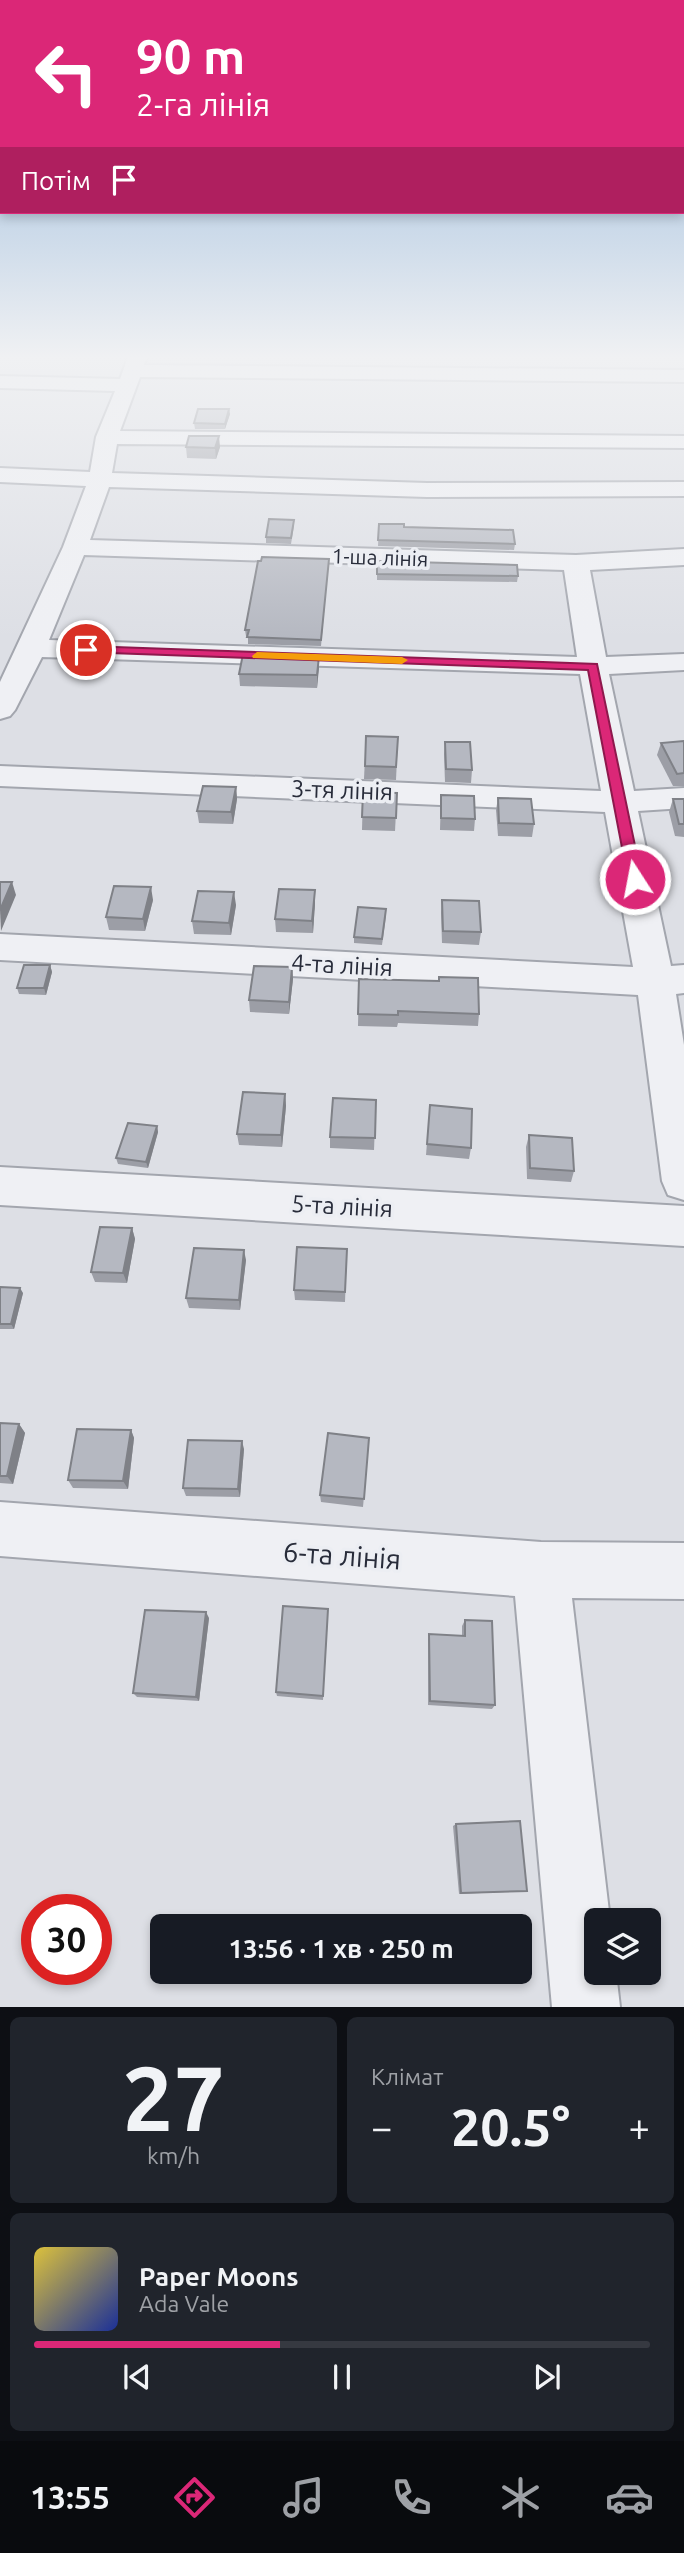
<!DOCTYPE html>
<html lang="uk">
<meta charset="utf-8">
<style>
body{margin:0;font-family:Ubuntu,sans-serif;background:#20242c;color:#f1f3f6;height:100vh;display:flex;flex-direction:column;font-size:26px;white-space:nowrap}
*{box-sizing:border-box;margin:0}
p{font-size:23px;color:#9ea1a6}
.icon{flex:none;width:38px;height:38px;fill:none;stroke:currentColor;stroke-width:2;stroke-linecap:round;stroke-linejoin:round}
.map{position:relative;height:2007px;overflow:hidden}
.drawer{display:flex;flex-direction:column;gap:10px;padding:10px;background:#0d0f14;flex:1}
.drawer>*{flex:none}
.banner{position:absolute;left:0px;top:0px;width:684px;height:214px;box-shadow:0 4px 10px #0003;background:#db2777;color:#fff;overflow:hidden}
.controls{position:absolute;left:584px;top:1908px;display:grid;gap:14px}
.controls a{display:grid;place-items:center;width:77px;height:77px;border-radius:10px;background:#171b24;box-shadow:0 4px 10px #0003;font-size:35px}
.speed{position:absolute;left:21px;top:1894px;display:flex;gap:14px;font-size:35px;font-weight:700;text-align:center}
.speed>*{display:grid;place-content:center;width:91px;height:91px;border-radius:50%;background:#171b24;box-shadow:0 4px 10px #0003;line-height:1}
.speed .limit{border:10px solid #d22;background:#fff;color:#111}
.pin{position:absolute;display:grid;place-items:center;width:60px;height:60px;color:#fff;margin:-30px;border:4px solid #fff;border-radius:50%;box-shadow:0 2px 7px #0007}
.me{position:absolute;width:77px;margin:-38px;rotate:349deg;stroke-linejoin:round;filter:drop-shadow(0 0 5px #0008)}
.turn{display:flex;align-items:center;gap:24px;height:147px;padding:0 21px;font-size:32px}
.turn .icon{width:91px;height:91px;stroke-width:2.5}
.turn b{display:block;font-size:49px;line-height:60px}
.then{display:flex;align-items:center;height:66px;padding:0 21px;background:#0003;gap:14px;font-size:26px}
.big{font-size:52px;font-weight:600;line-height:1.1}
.drawer .widget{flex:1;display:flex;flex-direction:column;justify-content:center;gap:10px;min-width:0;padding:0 24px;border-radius:10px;background:#20242c}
.drawer .dial{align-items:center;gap:0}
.dial b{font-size:91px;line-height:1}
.song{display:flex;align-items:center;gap:21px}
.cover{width:84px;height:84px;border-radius:10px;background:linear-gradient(135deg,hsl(50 70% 55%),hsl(230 70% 35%))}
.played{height:7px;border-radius:4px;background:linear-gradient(90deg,#db2777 40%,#363941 40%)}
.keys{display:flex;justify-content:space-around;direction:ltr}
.heat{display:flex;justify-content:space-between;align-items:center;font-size:38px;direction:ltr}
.drawer .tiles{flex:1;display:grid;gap:10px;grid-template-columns:1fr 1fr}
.widget:last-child{grid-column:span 2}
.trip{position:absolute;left:150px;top:1914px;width:382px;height:70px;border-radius:10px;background:#171b24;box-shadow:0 4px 10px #0003;font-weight:600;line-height:70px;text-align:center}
.menu{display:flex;height:112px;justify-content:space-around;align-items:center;background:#090b0e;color:#9ea1a6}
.menu .icon{width:49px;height:49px}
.menu .selected{color:#db2777}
.menu b{font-size:32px;color:#f1f3f6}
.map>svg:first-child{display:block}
</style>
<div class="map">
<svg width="684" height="2007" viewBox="0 0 684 2007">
<rect width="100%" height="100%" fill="#dddfe5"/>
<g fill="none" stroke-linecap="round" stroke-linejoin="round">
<defs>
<g id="minor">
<path d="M128 357H147L144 365 684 370V382L140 377 120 431 684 436V448L117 444 112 473 427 483 684 482V496L427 497 109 487 90 540 576 555 684 549V565L590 570 606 657 684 654V670L609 674 634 791 684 788V808L638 811 671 966 684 965V993L676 994 684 1045V1200L668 1195 662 1181 638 995 0 960V934L633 967 605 812 0 786V766L601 791 580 674 42 657 15 710 10 716 0 719V682L63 547 86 486 0 482V468L90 472 96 437 115 391 0 388V376L120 379ZM84 555 564 570 577 657 49 640Z"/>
<polygon points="0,1167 684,1206 684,1246 0,1205"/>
<polygon points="0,1502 541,1542 684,1543 684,1599 572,1598 610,1920 597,1920 597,1972 616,1972 620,2007 552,2007 515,1596 0,1556"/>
</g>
</defs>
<use href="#minor" stroke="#a3a6ae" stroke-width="4"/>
<use href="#minor" fill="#eff0f4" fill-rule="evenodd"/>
</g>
<g fill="#9c9ea6">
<polygon points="230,414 225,429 195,429 194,423"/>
<polygon points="186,447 220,447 216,459 187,458"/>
<polygon points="294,520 294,526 291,544 266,543 266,537"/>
<polygon points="379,524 515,544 514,550 378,546"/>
<polygon points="329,559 321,646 248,644 248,636 246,636 245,630"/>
<polygon points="377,561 518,576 517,582 377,580"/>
<polygon points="319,656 317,688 240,686 239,674"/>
<polygon points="366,736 398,737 396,780 364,779"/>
<polygon points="684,741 684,786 673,786 657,755 661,743"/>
<polygon points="445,742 472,770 471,783 445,782 444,754"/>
<polygon points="236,787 237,799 233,824 199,823 197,811"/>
<polygon points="363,792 397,793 395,831 362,830"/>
<polygon points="441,795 475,819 474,831 440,830"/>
<polygon points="498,798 534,824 532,837 498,836 496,810"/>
<polygon points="673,799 684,799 684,837 675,836 669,812"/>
<polygon points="315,890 315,903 313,933 276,932 275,919"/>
<polygon points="153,900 145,931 109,930 106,917"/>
<polygon points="442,900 481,932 479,945 442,943 441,913"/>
<polygon points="236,905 231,935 194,934 192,921"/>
<polygon points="386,916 382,945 354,943 354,937"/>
<polygon points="50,965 52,972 46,995 19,994 17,988"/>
<polygon points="292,967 293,979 289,1014 250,1012 249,1000"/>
<polygon points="359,979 438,981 479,1014 478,1026 398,1023 397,1027 358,1026"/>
<polygon points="285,1094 286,1106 282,1147 239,1145 237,1134"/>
<polygon points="376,1100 374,1150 330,1148 330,1137"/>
<polygon points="429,1117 471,1148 469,1159 426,1155"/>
<polygon points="157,1126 158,1132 148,1168 118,1164 116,1158"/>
<polygon points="529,1135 574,1171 571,1182 527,1179 526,1147"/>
<polygon points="132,1228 135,1239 127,1283 95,1282 91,1272"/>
<polygon points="347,1249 345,1302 295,1300 294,1290"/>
<polygon points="246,1260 240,1310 189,1308 186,1298"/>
<polygon points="0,1287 23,1293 14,1329 0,1329"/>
<polygon points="0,1423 19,1424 25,1433 13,1484 0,1483"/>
<polygon points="131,1430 134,1438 128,1489 73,1488 68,1480"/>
<polygon points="369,1438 363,1507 321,1502 320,1495"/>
<polygon points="244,1449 240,1497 186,1496 183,1488"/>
<polygon points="328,1615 323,1700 277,1696 276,1692"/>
<polygon points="209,1618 199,1701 137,1697 133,1693"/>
<polygon points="465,1620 495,1705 492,1709 428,1705 428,1640 429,1634 462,1636 462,1626"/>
<polygon points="456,1824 527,1891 459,1894 453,1826"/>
</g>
<g fill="#7f8187">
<polygon points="229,409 230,414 225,429 225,424"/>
<polygon points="219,436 220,447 216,459 215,448"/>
<polygon points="319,656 319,668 317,688 317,675"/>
<polygon points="236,787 237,799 233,824 231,812"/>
<polygon points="12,882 16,895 1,931 0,910"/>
<polygon points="151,887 153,900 145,931 143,919"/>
<polygon points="315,890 315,903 313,933 312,921"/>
<polygon points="234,892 236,905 231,935 229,923"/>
<polygon points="50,965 52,972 46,995 44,988"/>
<polygon points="292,967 293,979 289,1014 289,1002"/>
<polygon points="285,1094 286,1106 282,1147 281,1135"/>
<polygon points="157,1126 158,1132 148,1168 146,1162"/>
<polygon points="132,1228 135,1239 127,1283 123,1273"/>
<polygon points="244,1250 246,1260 240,1310 239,1300"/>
<polygon points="20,1288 23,1293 14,1329 11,1324"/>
<polygon points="19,1424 25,1433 13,1484 7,1476"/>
<polygon points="131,1430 134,1438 128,1489 123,1481"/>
<polygon points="242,1441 244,1449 240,1497 238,1489"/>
<polygon points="206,1612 209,1618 199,1701 196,1697"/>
</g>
<g fill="#b5b8c1" stroke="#7f8187" stroke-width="2">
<polygon points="198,409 229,409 225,424 194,423"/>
<polygon points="189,436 219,436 215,448 186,447"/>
<polygon points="269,519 294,520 291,538 266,537"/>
<polygon points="379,524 404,524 404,527 513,530 515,544 378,540"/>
<polygon points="262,557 329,559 321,640 247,637 249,630 245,630 258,561 261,561"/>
<polygon points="377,561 517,565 518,576 377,574"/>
<polygon points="243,654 319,656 317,675 239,674"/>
<polygon points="366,736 398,737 396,767 365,766"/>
<polygon points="684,741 684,773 677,774 661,743"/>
<polygon points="445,742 470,742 472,770 446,769"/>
<polygon points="203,786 236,787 231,812 197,811"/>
<polygon points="363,792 397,793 396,818 362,817"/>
<polygon points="441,795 474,796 475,819 441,818"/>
<polygon points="498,798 531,799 534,824 499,823"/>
<polygon points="673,799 684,799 684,824 679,824"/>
<polygon points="0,882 12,882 0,910"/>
<polygon points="114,886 151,887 143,919 106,917"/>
<polygon points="279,889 315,890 312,921 275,919"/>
<polygon points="198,891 234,892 229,923 192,921"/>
<polygon points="442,900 479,901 481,932 443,931"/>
<polygon points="358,907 386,909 382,939 354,937"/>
<polygon points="24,965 50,965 44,988 17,988"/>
<polygon points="254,966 292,967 289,1002 249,1000"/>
<polygon points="439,977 478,978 479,1014 398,1011 398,1015 358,1014 359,979 439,981"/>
<polygon points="243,1092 285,1094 281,1135 237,1134"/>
<polygon points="333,1098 376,1100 375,1138 330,1137"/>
<polygon points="430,1105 472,1109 471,1148 427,1144"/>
<polygon points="128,1123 157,1126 146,1162 116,1158"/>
<polygon points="529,1135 572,1138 574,1171 530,1168"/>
<polygon points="100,1227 132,1228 123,1273 91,1272"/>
<polygon points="297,1247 347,1249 345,1292 294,1290"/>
<polygon points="194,1248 244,1250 239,1300 186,1298"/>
<polygon points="0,1287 20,1288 11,1324 0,1324"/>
<polygon points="0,1423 19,1424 7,1476 0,1476"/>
<polygon points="77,1429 131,1430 123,1481 68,1480"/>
<polygon points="328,1433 369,1438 364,1499 320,1495"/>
<polygon points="188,1440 242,1441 238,1489 183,1488"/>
<polygon points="283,1606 328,1609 323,1696 276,1692"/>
<polygon points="145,1610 206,1612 196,1697 133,1693"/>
<polygon points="465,1620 492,1621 495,1705 430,1701 429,1634 465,1636"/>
<polygon points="520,1821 527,1891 461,1893 456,1824"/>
</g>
<linearGradient id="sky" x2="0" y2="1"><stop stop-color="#89b0d8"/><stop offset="0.56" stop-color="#f0f1f3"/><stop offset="1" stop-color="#f0f1f3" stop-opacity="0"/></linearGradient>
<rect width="684" height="638" fill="url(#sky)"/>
<polygon fill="#db2777" stroke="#8e194d" stroke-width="2" points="86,646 597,664 642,879 635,884 628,879 588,670 82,652 80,650"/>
<polygon fill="#f59e0b" points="257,652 402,657 408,660 402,664 253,658 252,656"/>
<g text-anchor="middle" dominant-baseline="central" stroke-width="7" stroke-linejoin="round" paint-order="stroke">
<g font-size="21" fill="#282c3a" stroke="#eceef3">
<text transform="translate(380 557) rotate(2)">1-ша лінія</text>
</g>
<g font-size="24" fill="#282c3a" stroke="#eceef3">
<text transform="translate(342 790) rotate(2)">3-тя лінія</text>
<text transform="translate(342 965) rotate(3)">4-та лінія</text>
<text transform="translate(342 1206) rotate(3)">5-та лінія</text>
</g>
<g font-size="28" fill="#282c3a" stroke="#eceef3">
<text transform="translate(342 1555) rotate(4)">6-та лінія</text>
</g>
</g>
</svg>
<div class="controls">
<a><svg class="icon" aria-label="layers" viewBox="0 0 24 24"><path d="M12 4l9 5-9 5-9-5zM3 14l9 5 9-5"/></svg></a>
</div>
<div class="speed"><div class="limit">30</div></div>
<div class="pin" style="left:86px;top:650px;background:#d93025"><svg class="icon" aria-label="arrive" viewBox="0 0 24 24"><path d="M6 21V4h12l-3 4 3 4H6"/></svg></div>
<svg class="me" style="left:635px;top:879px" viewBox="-20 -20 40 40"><circle r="17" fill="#db2777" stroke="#fff" stroke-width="3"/><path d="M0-11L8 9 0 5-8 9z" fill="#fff"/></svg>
<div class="trip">13:56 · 1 хв · 250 m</div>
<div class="banner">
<div class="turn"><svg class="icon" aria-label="left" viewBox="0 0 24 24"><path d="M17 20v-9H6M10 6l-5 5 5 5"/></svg><div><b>90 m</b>2-га лінія</div></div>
<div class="then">Потім<svg class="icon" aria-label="arrive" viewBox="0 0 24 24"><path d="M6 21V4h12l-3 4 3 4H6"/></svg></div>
</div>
</div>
<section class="drawer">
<div class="tiles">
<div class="widget dial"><b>27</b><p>km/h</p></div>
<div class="widget"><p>Клімат</p>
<div class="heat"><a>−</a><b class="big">20.5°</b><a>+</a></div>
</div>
<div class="widget">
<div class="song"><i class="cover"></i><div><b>Paper Moons</b><p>Ada Vale</p></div></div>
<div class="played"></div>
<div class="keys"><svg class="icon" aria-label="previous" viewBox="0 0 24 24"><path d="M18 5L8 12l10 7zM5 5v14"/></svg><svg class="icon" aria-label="pause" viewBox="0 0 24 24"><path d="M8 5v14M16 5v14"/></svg><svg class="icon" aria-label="next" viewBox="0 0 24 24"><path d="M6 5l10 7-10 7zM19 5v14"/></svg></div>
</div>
</div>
</section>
<nav class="menu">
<b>13:55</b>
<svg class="icon selected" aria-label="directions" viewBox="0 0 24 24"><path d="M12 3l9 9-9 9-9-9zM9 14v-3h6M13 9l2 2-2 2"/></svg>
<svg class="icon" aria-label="music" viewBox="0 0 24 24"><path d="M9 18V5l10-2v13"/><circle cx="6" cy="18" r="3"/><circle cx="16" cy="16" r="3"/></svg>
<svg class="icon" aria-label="phone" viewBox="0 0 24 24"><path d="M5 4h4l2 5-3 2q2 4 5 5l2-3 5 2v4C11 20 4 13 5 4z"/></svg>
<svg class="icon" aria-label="climate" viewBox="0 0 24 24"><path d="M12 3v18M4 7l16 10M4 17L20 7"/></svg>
<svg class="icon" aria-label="car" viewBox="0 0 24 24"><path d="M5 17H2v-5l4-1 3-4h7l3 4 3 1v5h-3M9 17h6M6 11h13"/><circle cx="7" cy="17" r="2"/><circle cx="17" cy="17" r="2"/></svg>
</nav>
